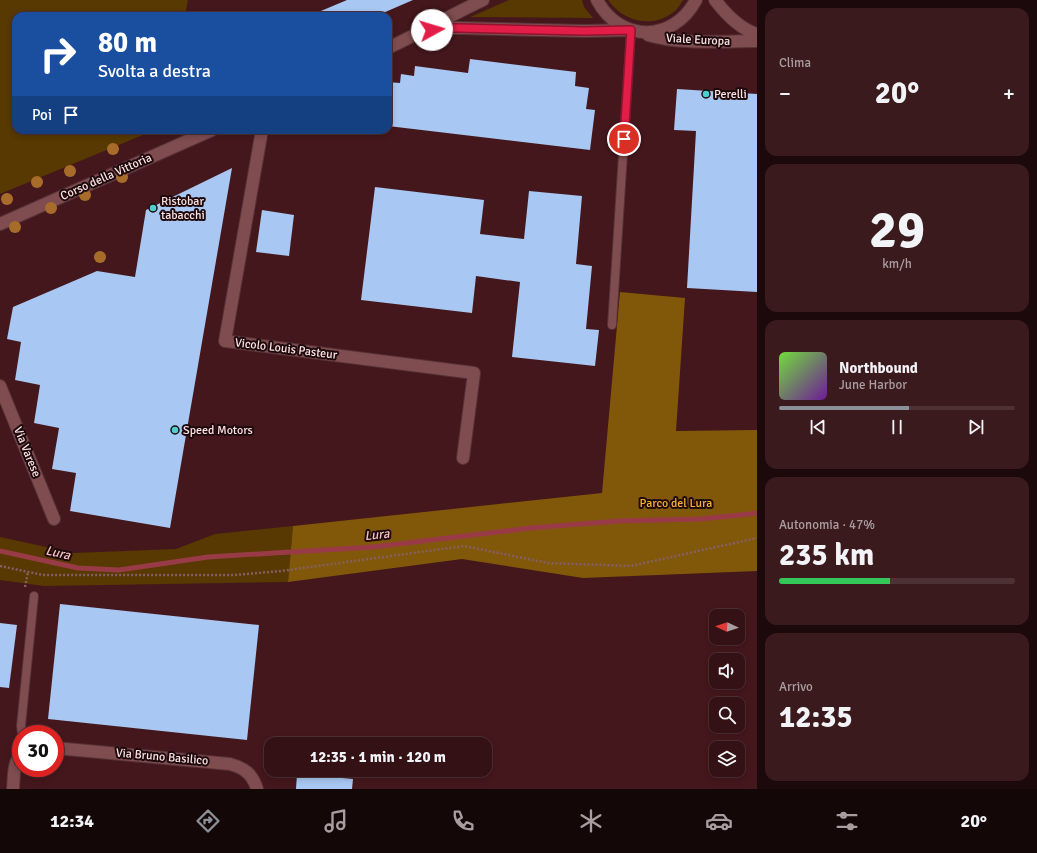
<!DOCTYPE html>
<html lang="it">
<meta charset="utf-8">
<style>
body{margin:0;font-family:Signika,sans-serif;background:#3b1a1e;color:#f1f3f6;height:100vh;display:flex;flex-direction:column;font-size:15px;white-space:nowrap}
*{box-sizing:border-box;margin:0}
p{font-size:13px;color:#a99da0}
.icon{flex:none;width:22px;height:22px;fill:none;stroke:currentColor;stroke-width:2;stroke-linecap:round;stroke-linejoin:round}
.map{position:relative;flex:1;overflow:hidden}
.drawer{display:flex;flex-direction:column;gap:8px;padding:8px;background:#1c090c;width:280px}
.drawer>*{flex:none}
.guide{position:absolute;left:12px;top:12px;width:380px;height:122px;border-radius:12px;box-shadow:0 2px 6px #0003,0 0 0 1px #4e3134;background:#1a4fa0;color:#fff;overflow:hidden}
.needle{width:26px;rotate:274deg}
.fabs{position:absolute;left:709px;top:609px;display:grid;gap:8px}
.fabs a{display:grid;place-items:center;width:36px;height:36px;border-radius:8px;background:#331115;box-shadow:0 2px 6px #0003,0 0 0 1px #4e3134;font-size:20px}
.speed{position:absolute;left:12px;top:725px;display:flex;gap:8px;font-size:20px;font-weight:700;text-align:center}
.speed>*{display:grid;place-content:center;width:52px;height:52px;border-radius:50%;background:#331115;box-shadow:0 2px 6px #0003,0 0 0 1px #4e3134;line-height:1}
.speed .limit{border:6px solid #d22;background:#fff;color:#111}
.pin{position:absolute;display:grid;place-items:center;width:34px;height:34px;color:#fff;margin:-17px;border:2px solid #fff;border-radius:50%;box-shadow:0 1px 4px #0007}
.me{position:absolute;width:44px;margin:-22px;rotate:84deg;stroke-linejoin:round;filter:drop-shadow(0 0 3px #0008)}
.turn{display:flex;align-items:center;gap:14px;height:84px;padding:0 20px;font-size:18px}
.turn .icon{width:52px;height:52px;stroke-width:2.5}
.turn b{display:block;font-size:28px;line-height:34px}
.then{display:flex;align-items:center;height:38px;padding:0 20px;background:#0003;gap:8px;font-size:15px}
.big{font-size:30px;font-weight:800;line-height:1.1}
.drawer .widget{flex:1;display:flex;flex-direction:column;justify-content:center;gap:6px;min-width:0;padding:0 14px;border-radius:12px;background:#3b1a1e}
.drawer .dial{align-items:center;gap:0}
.dial b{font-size:52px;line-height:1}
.song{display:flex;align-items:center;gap:12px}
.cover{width:48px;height:48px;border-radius:6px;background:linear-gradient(135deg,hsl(100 70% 55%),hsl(280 70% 35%))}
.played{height:4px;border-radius:2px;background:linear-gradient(90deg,#8c9099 55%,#4e3134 55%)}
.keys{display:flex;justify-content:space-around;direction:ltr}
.heat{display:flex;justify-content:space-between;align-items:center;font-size:22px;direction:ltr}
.charge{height:6px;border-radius:3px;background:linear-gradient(90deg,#34c759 47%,#4e3134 0)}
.trip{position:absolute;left:264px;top:737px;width:228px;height:40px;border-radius:12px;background:#331115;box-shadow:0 2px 6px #0003,0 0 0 1px #4e3134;font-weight:800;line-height:40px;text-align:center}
.menu{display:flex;height:64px;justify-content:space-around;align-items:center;background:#140708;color:#a99da0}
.menu .icon{width:28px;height:28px}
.menu .current{color:#8c9099}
.menu b{font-size:18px;color:#f1f3f6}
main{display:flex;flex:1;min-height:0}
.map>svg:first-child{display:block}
</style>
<main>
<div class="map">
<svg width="757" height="789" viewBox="0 0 757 789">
<rect width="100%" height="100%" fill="#44171c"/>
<g fill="#573901">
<polygon points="0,0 188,0 185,16 16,16 16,130 155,130 0,194"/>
<polygon points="509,0 582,0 584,7 593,18 470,17"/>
<path d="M608 0H683C681 3 679 7 676 10 655 29 624 23 608 0Z"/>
<polygon points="293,526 288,582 44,586 0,580 0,537 74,553 176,549 215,534"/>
</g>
<polygon fill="#81580a" points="620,292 685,298 676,431 757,430 757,571 583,578 462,559 288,582 293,526 602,493"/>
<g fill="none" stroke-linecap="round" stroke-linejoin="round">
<polyline stroke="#983b47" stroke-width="5" points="0,551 78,568 119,570 208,557 373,547 530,528 619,521 700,519 750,514 757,513"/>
</g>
<g fill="#a8c7f2">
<polygon points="347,0 413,0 376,16 309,16"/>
<polygon points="470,59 576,72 575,86 589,88 586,109 595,110 590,150 388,126 388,82 400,83 401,74 414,76 415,66 468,73"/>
<polygon points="677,89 757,94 757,292 687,288 696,131 674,130"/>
<polygon points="232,168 170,528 70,511 76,473 52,469 59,428 34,423 40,385 15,380 21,342 7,339 13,307 97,271 135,277 146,210"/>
<polygon points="375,187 484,200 480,234 524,239 529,191 582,196 576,264 592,266 586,329 599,330 595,366 512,357 520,282 476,276 472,313 361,300"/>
<polygon points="262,210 294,215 289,256 256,252"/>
<polygon points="60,604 259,625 247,740 48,719"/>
<polygon points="0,623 17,625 9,688 0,687"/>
<polygon points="297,774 353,779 352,789 296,789"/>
</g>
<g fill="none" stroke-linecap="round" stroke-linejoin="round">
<defs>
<g id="lane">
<polyline points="612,325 631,30"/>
<polyline points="22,734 21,726 34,596"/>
</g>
<g id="street">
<path d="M597 0C620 43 673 43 696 0"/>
<path d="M715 0C725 13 740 29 757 34"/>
<polyline points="422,32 443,28 460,28 584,31 631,30"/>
<path d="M648 35C682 45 721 41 757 41"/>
<path d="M388 48C420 33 451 15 483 0"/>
<polyline points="262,130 225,341 474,373 463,458"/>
<polyline points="0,224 212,130"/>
<polyline points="0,386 54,519"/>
<path d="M55 748 230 764C245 768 253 775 257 789"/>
<path d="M13 789C14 777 13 763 21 754"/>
</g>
</defs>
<use href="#lane" stroke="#563237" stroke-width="10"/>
<use href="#street" stroke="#563237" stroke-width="14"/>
<g stroke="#855f63" stroke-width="2.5" stroke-dasharray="2 2" stroke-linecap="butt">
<polyline points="0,566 43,575 234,575 281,571 464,546 548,563 631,566 757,538"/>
<polyline points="25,587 28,572"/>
</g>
<use href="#lane" stroke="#7f4c4f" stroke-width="8"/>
<use href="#street" stroke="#7f4c4f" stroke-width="12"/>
</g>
<g fill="#a86c2a">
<circle cx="113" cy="149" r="6"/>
<circle cx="70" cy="171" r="6"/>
<circle cx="122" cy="177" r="6"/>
<circle cx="37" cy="182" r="6"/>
<circle cx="85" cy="195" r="6"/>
<circle cx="7" cy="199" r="6"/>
<circle cx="51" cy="208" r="6"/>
<circle cx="15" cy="227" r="6"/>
<circle cx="100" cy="257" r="6"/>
</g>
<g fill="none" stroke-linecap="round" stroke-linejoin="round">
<defs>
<polyline id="route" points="432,30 443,28 460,28 584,31 631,30 624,139"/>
</defs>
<use href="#route" stroke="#92132f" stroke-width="10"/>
<use href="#route" stroke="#e11d48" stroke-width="7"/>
</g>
<g fill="#52cdce" stroke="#1e0a0c" stroke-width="1.5">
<circle cx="706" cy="94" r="4"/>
<circle cx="153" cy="208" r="4"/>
<circle cx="175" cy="430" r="4"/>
</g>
<g text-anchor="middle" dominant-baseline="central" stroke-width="4" stroke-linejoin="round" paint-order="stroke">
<g font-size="12" fill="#fbe2e3" stroke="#1e0a0c">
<text transform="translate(698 40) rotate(3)">Viale Europa</text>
<text transform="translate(106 177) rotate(-24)">Corso della Vittoria</text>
<text transform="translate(286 349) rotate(7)">Vicolo Louis Pasteur</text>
<text transform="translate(27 452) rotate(68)">Via Varese</text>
<text transform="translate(162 757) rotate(5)">Via Bruno Basilico</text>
</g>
<g font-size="12" fill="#fbe2e3" stroke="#1e0a0c" text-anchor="start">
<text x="714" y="94">Perelli</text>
<text x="161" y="201">Ristobar<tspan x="161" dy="14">tabacchi</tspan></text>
<text x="183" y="430">Speed Motors</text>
</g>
<g font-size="12" fill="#fab135" stroke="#1e0a0c">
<text x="676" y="503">Parco del Lura</text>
</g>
<g font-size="13" font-style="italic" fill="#f8c2c4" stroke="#1e0a0c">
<text transform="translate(377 535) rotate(-6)">Lura</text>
<text transform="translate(58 553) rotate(12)">Lura</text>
</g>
</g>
</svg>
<div class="fabs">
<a><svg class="needle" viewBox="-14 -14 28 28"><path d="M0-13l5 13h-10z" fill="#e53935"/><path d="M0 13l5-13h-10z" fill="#a99da0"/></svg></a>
<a><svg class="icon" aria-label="sound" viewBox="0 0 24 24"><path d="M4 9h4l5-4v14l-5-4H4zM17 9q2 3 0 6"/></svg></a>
<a><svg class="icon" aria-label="search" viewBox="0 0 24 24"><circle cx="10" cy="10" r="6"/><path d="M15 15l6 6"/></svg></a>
<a><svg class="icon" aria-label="layers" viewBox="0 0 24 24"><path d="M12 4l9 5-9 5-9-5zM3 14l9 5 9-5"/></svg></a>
</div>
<div class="speed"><div class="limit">30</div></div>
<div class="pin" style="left:624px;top:139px;background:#d93025"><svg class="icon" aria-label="arrive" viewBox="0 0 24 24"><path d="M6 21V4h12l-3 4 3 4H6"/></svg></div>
<svg class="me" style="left:432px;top:30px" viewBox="-20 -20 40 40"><circle r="19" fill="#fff"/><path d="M0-13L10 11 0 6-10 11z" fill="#e11d48"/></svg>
<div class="trip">12:35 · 1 min · 120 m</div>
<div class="guide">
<div class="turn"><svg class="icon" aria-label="right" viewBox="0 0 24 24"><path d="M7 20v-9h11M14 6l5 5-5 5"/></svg><div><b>80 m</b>Svolta a destra</div></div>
<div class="then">Poi<svg class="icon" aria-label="arrive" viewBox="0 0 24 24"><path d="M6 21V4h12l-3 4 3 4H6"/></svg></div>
</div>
</div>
<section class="drawer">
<div class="widget"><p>Clima</p>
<div class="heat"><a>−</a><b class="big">20°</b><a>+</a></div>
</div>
<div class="widget dial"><b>29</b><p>km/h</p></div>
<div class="widget">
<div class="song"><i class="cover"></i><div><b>Northbound</b><p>June Harbor</p></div></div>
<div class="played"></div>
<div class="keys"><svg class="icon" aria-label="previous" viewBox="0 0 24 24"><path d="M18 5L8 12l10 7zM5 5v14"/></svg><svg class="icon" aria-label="pause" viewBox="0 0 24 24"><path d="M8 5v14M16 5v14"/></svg><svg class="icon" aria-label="next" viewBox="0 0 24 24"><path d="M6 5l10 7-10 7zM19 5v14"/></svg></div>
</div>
<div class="widget"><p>Autonomia · 47%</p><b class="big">235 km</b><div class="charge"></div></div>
<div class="widget"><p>Arrivo</p><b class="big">12:35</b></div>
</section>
</main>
<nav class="menu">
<b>12:34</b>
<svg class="icon current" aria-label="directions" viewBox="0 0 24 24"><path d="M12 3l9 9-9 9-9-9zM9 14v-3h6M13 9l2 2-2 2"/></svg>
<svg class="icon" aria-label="music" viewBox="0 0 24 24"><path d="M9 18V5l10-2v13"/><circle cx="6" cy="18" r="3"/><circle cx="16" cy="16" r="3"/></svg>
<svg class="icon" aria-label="phone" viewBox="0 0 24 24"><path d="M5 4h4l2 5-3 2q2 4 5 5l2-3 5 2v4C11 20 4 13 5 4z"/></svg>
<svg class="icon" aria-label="climate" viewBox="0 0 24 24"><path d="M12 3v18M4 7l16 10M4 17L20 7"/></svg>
<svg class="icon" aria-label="car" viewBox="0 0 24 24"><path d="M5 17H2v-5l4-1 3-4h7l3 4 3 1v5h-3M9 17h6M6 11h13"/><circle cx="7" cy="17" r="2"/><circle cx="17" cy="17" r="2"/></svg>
<svg class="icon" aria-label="filters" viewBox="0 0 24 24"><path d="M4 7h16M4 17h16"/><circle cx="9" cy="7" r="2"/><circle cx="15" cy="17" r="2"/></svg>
<b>20°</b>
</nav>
